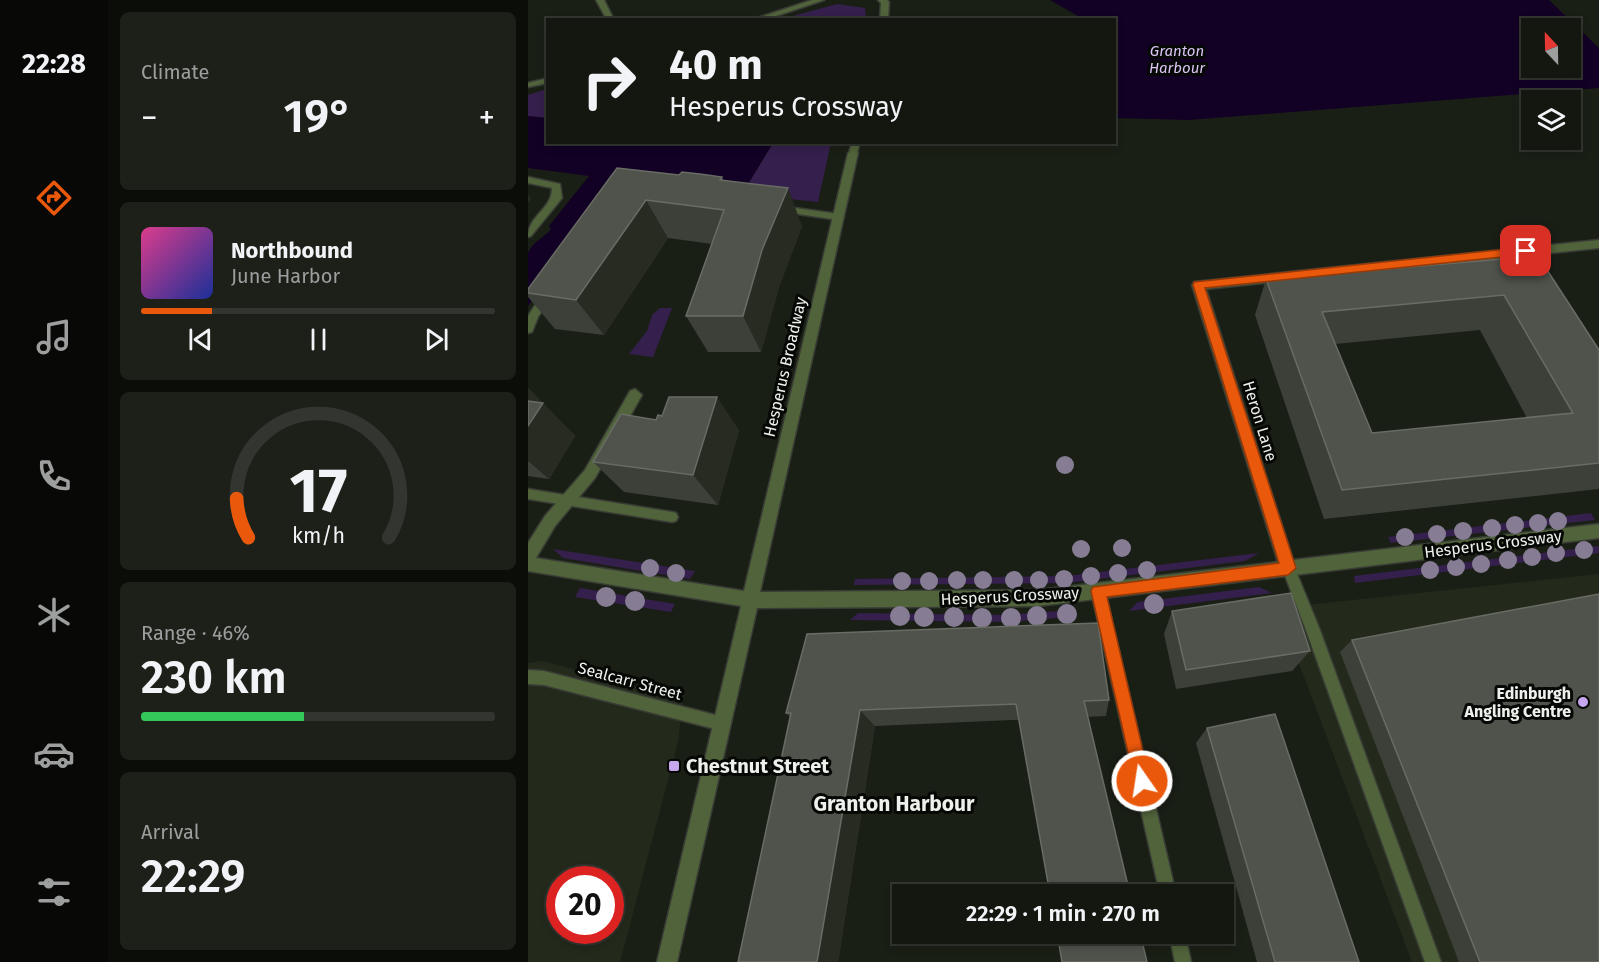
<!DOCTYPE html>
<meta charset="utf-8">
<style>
body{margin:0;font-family:"Fira Sans",sans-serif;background:#1d2019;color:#f1f3f6;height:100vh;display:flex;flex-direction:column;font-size:22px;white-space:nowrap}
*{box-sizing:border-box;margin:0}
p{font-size:20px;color:#9d9f9f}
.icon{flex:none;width:33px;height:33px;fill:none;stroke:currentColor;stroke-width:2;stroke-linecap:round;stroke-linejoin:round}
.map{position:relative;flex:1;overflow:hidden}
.sheet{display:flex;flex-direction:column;gap:12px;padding:12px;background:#0b0d09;width:420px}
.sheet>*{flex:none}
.guide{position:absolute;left:18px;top:18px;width:570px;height:126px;border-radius:0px;box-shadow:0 3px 9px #0003,0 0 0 2px #333630;background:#141710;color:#f1f3f6;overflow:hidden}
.needle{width:39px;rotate:338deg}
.buttons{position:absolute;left:993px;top:18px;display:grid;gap:12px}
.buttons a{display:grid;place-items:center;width:60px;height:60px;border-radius:0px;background:#141710;box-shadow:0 3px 9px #0003,0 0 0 2px #333630;font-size:30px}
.speed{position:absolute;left:18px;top:866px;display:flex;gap:12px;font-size:30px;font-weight:700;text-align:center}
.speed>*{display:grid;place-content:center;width:78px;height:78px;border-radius:50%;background:#141710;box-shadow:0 3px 9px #0003,0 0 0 2px #333630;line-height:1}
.speed .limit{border:9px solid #d22;background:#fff;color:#111}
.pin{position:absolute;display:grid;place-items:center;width:51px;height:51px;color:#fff;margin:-26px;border-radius:12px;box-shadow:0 3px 9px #0006}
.me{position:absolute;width:66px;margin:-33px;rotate:347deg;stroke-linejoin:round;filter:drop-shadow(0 0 4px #0008)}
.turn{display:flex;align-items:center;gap:21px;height:126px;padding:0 24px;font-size:27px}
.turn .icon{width:78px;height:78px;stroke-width:2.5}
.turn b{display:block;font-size:42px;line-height:51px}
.big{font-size:45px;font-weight:600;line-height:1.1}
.sheet .card{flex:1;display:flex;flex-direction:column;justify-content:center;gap:9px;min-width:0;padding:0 21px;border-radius:9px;background:#1d2019}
.sheet .dial{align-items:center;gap:0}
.dial svg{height:156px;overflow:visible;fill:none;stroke:#333630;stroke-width:7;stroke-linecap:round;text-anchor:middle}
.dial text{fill:#f1f3f6;stroke:none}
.song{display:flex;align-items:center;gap:18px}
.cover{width:72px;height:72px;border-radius:9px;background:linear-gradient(135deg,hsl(330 70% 55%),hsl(230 70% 35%))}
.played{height:6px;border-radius:3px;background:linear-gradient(90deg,#ea580c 20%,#333630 20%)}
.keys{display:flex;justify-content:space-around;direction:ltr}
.heat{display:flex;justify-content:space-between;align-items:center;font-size:33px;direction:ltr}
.charge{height:9px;border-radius:4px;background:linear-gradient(90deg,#34c759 46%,#333630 0)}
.trip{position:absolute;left:364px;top:884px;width:342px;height:60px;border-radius:0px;background:#141710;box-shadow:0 3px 9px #0003,0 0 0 2px #333630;font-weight:600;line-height:60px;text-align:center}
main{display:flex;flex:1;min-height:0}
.menu{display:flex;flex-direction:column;width:108px;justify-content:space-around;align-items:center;background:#080906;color:#9d9f9f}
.menu .icon{width:42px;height:42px}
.menu .selected{color:#ea580c}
.menu b{font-size:27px;color:#f1f3f6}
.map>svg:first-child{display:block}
</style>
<main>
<nav class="menu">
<b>22:28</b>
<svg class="icon selected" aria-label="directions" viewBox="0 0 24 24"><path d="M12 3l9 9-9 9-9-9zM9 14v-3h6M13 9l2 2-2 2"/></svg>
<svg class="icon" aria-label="music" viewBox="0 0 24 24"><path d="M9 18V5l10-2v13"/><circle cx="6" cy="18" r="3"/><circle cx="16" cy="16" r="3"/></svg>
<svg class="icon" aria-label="phone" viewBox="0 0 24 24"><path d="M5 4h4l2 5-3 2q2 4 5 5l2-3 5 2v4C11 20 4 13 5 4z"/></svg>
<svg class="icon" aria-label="climate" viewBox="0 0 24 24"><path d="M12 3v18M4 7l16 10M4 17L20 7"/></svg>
<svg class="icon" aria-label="car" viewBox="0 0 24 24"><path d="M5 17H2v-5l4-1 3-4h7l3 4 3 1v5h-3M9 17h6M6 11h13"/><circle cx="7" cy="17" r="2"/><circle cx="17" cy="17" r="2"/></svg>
<svg class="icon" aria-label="filters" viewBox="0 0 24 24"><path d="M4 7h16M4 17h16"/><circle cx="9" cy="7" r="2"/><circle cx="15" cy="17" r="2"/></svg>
</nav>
<section class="sheet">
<div class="card"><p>Climate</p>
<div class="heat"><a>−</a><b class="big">19°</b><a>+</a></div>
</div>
<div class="card">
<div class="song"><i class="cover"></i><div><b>Northbound</b><p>June Harbor</p></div></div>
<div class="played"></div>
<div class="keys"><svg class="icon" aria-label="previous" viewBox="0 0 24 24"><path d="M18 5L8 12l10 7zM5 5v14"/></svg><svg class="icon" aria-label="pause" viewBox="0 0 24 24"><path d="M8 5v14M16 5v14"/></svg><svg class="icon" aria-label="next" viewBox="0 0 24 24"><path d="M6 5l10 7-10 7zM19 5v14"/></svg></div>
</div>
<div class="card dial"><svg viewBox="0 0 100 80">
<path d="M14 69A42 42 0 1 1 86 69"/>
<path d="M14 69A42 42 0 0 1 8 49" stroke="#ea580c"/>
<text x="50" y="56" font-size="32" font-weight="700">17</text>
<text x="50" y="72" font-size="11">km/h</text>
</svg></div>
<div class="card"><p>Range · 46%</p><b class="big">230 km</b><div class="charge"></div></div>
<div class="card"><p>Arrival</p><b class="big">22:29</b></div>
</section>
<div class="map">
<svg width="1071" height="962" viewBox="0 0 1071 962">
<rect width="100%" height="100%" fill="#1a1f16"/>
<g fill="#232a1c" fill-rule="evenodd">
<polygon points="1071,574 1071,962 884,962 750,608"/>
<path d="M15 661 119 689 156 691 150 742 92 962H0V663ZM32 879H82V930H32Z"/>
</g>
<g fill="#351f4c">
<polygon points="309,4 337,8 338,19 254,19"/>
<polygon points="19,89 19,118 0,116 0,95"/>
<polygon points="245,143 303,143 290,202 214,194"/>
<polygon points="132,308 144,308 125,357 101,354 119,331 124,315"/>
<polygon points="1063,513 1067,520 863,543 860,537"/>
<polygon points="1071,546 1071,553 827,583 826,576"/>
<polygon points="25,549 167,571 162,579 35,558"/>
<polygon points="731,553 717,561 538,583 326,585 327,579 538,576"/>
<polygon points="731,587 744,593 601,611 610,602"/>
<polygon points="52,588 147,604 143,612 47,597"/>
<polygon points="543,610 550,616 482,622 322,620 330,613 480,615"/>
</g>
<g fill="#120025" fill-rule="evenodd">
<path d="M522 0H1021L1071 48V88L661 120 587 118 586 20 552 19 550 16ZM1004 28H1042V68H1004Z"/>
<path d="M0 116 19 118 20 142 245 143 214 194 47 243 0 306C0 293 0 264 0 253 4 242 17 237 23 229L21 226 61 176 0 168Z"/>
</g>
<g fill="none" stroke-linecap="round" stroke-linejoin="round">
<defs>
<g id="service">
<polygon points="68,0 76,0 86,20 79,20"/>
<polygon points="284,0 296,0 236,20 223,20"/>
<polygon points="350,0 359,0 361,2 360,20 352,20 353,3"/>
<polygon points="20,78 20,83 0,87 0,83"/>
<polygon points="324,142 332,142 329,153 325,156 321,153"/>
<path d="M0 177 32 184 34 198 3 236 0 237C0 215 24 210 24 188L0 183Z"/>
<polygon points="252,206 311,214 316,217 311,220 249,211 249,207"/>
<polygon points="19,292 24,296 10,317 4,332 0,333 0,316 15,293"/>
<polygon points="0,489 144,512 148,513 150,517 148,521 144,522 0,499"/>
<polygon points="760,562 765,564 792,630 913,962 897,962 778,630 754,568 755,564"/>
<polygon points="570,585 575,587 577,591 648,894 632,894 563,591 565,587"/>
<polygon points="0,670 16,671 195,717 200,719 202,724 200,729 195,731 16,685 0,684"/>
<polygon points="641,933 657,933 663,962 647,962"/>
</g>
<polygon id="minor" points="325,150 330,153 232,592 510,590 750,562 664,285 666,282 1071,240 1071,248 678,289 765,560 1071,524 1071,538 510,606 229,608 149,962 129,962 213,606 0,571 0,543 17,516 57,470 102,391 107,389 114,395 67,478 27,526 8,558 216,591 320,153"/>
</defs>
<use href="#service" stroke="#383c34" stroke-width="3"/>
<use href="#minor" stroke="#383c34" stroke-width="3"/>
<use href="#service" fill="#50633a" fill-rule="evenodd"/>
<use href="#minor" fill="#50633a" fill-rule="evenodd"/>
</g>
<g fill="#867d94">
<circle cx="537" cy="465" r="9"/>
<circle cx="1030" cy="521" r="9"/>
<circle cx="1010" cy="523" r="9"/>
<circle cx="987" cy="525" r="9"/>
<circle cx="964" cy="528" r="9"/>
<circle cx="935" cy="531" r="9"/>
<circle cx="909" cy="534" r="9"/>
<circle cx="877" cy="537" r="9"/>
<circle cx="594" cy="548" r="9"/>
<circle cx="553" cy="549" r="9"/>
<circle cx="1056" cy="550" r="9"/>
<circle cx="1028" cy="553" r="9"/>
<circle cx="1004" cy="557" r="9"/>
<circle cx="980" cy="560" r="9"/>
<circle cx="953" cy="564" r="9"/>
<circle cx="928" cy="567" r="9"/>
<circle cx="122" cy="568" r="9"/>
<circle cx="619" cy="570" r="9"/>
<circle cx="902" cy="570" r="9"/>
<circle cx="148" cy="573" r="9"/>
<circle cx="590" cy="573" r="9"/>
<circle cx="563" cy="576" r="9"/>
<circle cx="536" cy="579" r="9"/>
<circle cx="429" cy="580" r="9"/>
<circle cx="455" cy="580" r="9"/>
<circle cx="486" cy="580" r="9"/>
<circle cx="511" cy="580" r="9"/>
<circle cx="374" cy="581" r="9"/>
<circle cx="401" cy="581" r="9"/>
<circle cx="78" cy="597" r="10"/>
<circle cx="107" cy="601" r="10"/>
<circle cx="626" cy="604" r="10"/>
<circle cx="539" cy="614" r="10"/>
<circle cx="372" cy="616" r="10"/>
<circle cx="509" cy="616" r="10"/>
<circle cx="396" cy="617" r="10"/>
<circle cx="426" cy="617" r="10"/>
<circle cx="454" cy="618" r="10"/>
<circle cx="483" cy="618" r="10"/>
</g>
<g fill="#3c4038" fill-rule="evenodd">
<polygon points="151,175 194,177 196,181 274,226 251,287 233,352 180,352 158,316 184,244 140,238 76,335 27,329 0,297 0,289"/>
<path d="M1010 256 1071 350V489L796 519 727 315 738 279ZM952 330 999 418 844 433 807 344Z"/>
<polygon points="0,388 47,436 21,479 0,476"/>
<polygon points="128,420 211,430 190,505 96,492 65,462"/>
<polygon points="644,611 782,651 764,671 648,689 636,634"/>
<polygon points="824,640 1071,962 931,962 812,652"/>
<polygon points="581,700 578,716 347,726 310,962 210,962 262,717 258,713"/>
<polygon points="679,728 831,962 729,962 668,743"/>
</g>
<g fill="#272b22">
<polygon points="260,188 274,226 251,287 233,352 215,316 234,250"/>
<polygon points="0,195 3,199 0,203"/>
<polygon points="118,200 140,238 76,335 48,300"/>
<polygon points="0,388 47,436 21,479 0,461"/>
<polygon points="189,397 211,430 190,505 165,475"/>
<polygon points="332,710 347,726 310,962 289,962"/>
</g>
<g fill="#4f534b" stroke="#686c64" stroke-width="1.5" fill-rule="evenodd">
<polygon points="89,168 151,175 154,172 172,174 194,177 192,180 260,188 234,250 215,316 158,316 196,210 118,200 48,300 0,293 0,289"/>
<path d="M1010 256 1071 350V463L814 490 738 279ZM976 295 1045 413 844 433 794 312Z"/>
<polygon points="141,397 189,397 165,475 65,462 93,414 128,420 130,415 134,416"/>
<polygon points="0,401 15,403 0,426"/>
<polygon points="763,593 782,651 658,670 644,611"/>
<polygon points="1071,594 1071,962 952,962 824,640"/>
<polygon points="570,623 581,700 556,701 602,894 522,894 488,704 332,710 289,962 210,962 263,713 258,713 279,634"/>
<polygon points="747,714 831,962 747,962 679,728"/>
<polygon points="529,933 612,933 619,962 534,962"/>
</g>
<polygon fill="#ea580c" stroke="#983908" stroke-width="1.5" points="998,247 1002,248 1002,254 677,288 768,568 760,575 579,597 622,781 620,787 614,789 608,787 563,591 565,587 751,563 665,285 666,282"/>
<g fill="#c7a6f0" stroke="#060805" stroke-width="2">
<circle cx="1055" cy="702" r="6"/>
<rect x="140" y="760" width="12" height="12" rx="3"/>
</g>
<g text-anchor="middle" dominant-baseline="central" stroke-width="6" stroke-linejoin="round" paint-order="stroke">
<g font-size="15" font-style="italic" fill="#dbc6f7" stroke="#060805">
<text x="649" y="51">Granton<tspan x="649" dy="17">Harbour</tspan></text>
</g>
<g font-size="16" fill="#eef1eb" stroke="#060805">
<text transform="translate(257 367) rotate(-77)">Hesperus Broadway</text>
<text transform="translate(732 421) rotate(73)">Heron Lane</text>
<text transform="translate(965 544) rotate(-7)">Hesperus Crossway</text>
<text transform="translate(482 596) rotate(-3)">Hesperus Crossway</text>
<text transform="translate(102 681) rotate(15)">Sealcarr Street</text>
</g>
<g font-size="16" font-weight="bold" fill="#eef1eb" stroke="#060805" text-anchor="end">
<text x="1043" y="693">Edinburgh<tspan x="1043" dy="18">Angling Centre</tspan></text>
</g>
<g font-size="20" font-weight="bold" fill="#eef1eb" stroke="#060805" text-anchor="start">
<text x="158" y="766">Chestnut Street</text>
</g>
<g font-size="21" font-weight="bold" fill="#eef1eb" stroke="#060805">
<text x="366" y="804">Granton Harbour</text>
</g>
</g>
</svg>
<div class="buttons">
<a><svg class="needle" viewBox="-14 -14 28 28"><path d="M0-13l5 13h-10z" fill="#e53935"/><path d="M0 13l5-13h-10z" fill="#9d9f9f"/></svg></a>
<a><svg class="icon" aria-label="layers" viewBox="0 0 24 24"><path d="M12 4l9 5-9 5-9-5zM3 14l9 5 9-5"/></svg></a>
</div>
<div class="speed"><div class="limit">20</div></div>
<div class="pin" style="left:998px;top:251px;background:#d93025"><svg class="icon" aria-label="arrive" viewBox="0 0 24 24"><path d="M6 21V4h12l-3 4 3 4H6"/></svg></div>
<svg class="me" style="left:614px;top:781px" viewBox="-20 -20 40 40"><circle r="17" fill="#ea580c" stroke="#fff" stroke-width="3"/><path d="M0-11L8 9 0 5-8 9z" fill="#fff"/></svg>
<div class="trip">22:29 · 1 min · 270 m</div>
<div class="guide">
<div class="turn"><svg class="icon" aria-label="right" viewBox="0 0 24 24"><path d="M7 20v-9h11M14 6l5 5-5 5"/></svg><div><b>40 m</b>Hesperus Crossway</div></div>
</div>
</div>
</main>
